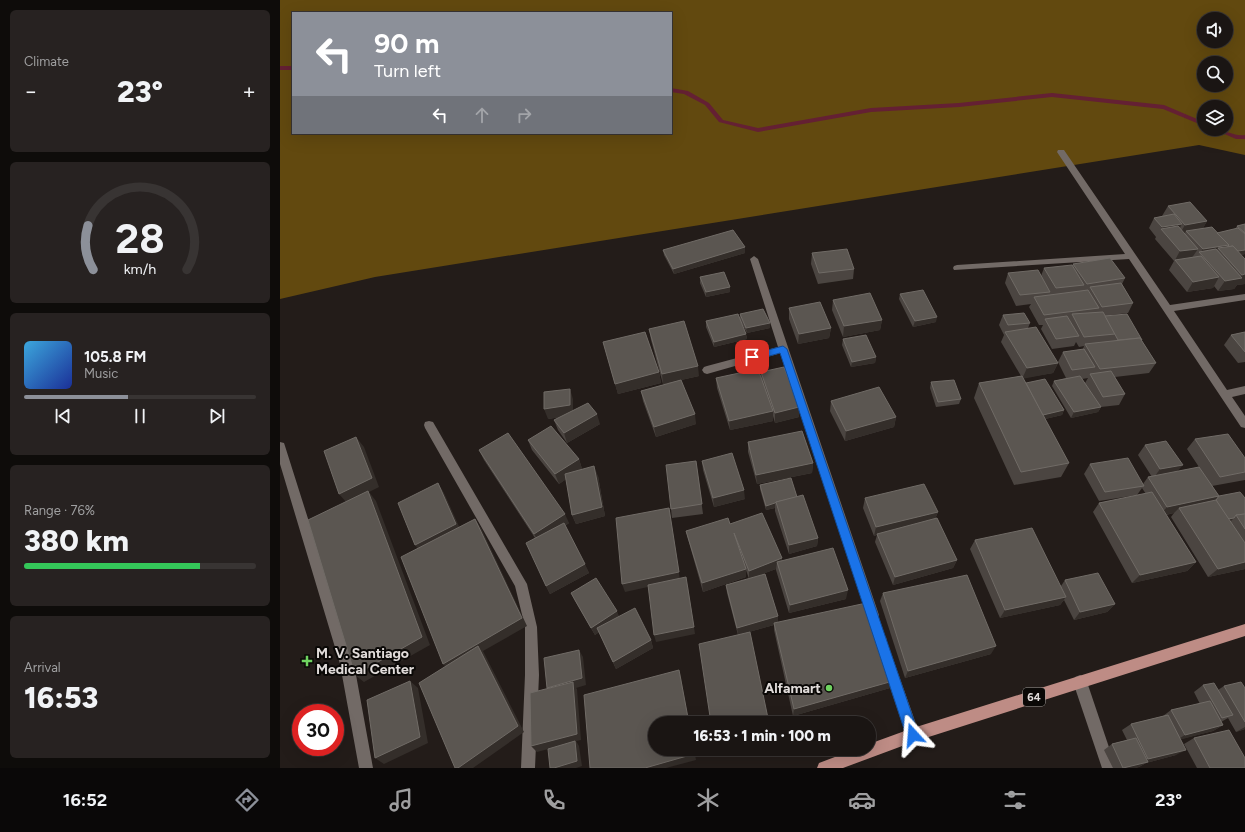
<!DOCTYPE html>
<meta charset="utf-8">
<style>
body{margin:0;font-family:Figtree,sans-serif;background:#272221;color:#f1f3f6;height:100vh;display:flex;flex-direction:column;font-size:15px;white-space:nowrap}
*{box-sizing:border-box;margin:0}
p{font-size:13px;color:#9f9fa0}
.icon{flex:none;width:22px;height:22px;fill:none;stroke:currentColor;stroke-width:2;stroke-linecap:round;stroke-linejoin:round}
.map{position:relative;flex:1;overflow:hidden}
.side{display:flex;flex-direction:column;gap:10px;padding:10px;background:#0e0c0a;width:280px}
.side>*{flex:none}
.hud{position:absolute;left:12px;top:12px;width:380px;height:122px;border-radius:0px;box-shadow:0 4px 16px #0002,0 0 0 1px #383433;background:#8c9099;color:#fff;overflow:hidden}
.fabs{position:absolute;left:917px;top:12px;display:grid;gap:8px}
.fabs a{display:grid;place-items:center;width:36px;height:36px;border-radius:50%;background:#1a1513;box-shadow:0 4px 16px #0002,0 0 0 1px #383433;font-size:20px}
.speed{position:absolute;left:12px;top:704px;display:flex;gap:8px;font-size:20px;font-weight:700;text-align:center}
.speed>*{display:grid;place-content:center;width:52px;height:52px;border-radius:50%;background:#1a1513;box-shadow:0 4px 16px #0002,0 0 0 1px #383433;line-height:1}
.speed .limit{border:6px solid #d22;background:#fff;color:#111}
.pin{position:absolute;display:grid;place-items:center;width:34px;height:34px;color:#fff;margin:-17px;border-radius:8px;box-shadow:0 2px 6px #0006}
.me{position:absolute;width:44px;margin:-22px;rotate:341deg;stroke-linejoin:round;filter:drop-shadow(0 0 3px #0008)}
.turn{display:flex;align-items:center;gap:14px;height:84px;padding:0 16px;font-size:18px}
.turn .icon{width:52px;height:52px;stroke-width:2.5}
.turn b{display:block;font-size:28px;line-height:34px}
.lanes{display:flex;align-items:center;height:38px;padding:0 16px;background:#0003;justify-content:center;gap:20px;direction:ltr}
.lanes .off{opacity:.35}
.big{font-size:30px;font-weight:800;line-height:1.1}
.side .tile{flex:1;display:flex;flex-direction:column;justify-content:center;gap:6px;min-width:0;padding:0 14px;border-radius:6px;background:#272221}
.side .dial{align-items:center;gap:0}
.dial svg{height:104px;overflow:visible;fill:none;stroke:#383433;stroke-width:7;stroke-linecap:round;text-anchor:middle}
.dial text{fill:#f1f3f6;stroke:none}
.song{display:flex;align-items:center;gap:12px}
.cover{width:48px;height:48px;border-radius:6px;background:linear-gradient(135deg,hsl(200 70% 55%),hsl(230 70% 35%))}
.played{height:4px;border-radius:2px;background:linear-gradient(90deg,#8c9099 45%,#383433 45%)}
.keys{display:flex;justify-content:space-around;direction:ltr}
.heat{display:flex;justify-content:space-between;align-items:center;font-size:22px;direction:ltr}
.charge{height:6px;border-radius:3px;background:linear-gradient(90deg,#34c759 76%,#383433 0)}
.trip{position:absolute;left:368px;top:716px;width:228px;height:40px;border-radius:20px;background:#1a1513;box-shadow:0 4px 16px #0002,0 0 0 1px #383433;font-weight:800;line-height:40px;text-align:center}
.dock{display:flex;height:64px;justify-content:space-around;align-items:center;background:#0a0808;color:#9f9fa0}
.dock .icon{width:28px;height:28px}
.dock .current{color:#8c9099}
.dock b{font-size:18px;color:#f1f3f6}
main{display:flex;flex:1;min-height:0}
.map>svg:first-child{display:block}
</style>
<main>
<section class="side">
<div class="tile"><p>Climate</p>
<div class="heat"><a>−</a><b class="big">23°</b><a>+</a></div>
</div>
<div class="tile dial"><svg viewBox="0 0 100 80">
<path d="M14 69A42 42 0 1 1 86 69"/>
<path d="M14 69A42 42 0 0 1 10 35" stroke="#8c9099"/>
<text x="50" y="56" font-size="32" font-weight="700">28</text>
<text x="50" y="72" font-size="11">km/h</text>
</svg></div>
<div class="tile">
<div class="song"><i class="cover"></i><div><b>105.8 FM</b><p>Music</p></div></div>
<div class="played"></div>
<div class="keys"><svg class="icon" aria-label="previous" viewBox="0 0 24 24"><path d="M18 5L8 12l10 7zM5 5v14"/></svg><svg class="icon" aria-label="pause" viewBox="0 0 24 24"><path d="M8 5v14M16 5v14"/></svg><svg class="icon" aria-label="next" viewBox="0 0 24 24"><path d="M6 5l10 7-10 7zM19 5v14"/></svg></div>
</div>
<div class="tile"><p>Range · 76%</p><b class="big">380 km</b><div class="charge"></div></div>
<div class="tile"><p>Arrival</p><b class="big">16:53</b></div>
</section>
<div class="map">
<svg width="965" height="768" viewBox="0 0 965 768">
<rect width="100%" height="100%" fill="#231c19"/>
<path fill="#62490f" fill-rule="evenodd" d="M0 0H965V155L919 145 95 277 0 299ZM13 13H391V133H13ZM924 19H946V41H924ZM924 63H946V85H924ZM924 107H946V129H924Z"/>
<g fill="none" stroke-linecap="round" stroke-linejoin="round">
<g fill="#642033" fill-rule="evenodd">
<rect x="0" y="66" width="13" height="4"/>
<polygon points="391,88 408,91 429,103 443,120 478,128 591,108 679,103 772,93 884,105 924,122 924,126 883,109 772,97 679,107 591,112 478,132 439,122 425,105 404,94 391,92"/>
<path d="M933 129C945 129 954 137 965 135V139H956Z"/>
</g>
<polygon fill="#726a66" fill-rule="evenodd" points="0,442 4,443 5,446 74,664 93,768 79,768 60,664 0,464"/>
<g fill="#726a66" fill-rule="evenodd">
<polygon points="778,150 784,150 890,305 965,294 965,300 894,311 947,390 965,386 965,394 952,397 965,416 965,428 961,427 849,259 674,270 673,268 674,266 677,265 845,254 777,152"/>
<polygon points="474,256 478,259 599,615 597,619 593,621 589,619 587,615 501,353 427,374 424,373 422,370 424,367 427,366 498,347 470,259"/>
<polygon points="149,421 153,422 247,584 257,627 259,675 255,768 241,768 245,675 245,627 235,586 145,428 144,425 145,422"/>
<polygon points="601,636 606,637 607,642 640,735 638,740 633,742 628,740 626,735 595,642 596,637"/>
<polygon points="800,675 805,677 807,682 836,768 822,768 793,682 795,677"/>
</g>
<polygon fill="#be8c85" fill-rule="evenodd" points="965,624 965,636 633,742 563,768 537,768 539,763 576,749 589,749 589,744 633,728"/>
</g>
<g fill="#4b4541" fill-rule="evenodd">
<polygon points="888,206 927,221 923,228 937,233 955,229 957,226 965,224 965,254 961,255 965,284 957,285 954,289 938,291 934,286 933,288 907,292 889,270 894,261 875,239 876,237 869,228 874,218 882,216"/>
<polygon points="465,247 465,253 394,274 384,255 383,250"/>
<polygon points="532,253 574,269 573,279 538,284 531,264"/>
<path d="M793 264 845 278 842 284 853 303 848 313 831 315 862 341 876 363 869 373 835 377 845 394 839 405 821 407 818 412 791 418 772 386 774 381 786 378 778 362 783 352 803 349 804 346 799 347 796 342 794 346 772 349 761 329 763 325H759L749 307 751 304 736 306 725 283 728 273 761 276 764 268 792 266ZM808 378 805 383 802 379Z"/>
<polygon points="420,277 450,287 450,292 426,297 420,283"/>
<polygon points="620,294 656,322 633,327 619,299"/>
<polygon points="553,300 602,320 600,330 563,337 552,310"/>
<polygon points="509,308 551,328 549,338 518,344 509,319"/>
<polygon points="460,314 490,328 467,333 460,320"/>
<polygon points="723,315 750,323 748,328 778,363 773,373 743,378 746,383 784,410 782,415 765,419 789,463 781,477 734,485 694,398 699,383 741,376 721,342 724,335 719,325"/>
<polygon points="426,321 466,334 467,339 434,347 426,327"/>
<polygon points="369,329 419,376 401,380 416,424 376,437 363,401 361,391 390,383 383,384 371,340"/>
<polygon points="965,332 965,362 958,363 944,345 951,335"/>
<polygon points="563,339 596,357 595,363 571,367 562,345"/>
<polygon points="323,342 379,372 381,383 338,394"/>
<polygon points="481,372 519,417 495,423 493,416 493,421 450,430 437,388 436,378 481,377"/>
<polygon points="651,382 681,399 679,404 656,407 650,388"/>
<polygon points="293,399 293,410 320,424 287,443 278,430 274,420 281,417 268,419"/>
<polygon points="551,401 616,417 614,427 565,441 550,411"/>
<polygon points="915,439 965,458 965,480 932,486 939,496 965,498 965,569 928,577 891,517 894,513 886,515 916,562 907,571 852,583 813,512 819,503 866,494 862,488 857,495 819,501 804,474 810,464 863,484 868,477 872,477 858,455 865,445 897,472 919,467 907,449"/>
<polygon points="248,440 299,459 302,469 301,470 318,476 325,516 296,524 292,515 286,479 279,484 252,450"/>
<polygon points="468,442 533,463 532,473 477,484 468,452"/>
<polygon points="199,450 289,523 285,526 309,573 270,594 266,586 255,538 204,460"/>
<polygon points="416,461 423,514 392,518 391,509"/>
<polygon points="422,461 465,499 434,507 423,470"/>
<polygon points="480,485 517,497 538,538 537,546 509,554 495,511 495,508 486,510 480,489"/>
<polygon points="585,498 658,512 655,519 677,560 673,568 613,585 595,542 597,535 594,536 583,508"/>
<polygon points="450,524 502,558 502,561 566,599 509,613 496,570 496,569 471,578 498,622 610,688 513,716 494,630 494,625 458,635 447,593 446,585 469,579 466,570 466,577 423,592 408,539 406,531"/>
<polygon points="695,540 781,586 785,580 835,604 827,612 794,620 784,600 780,605 720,618 690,549"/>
<polygon points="291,593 339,616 371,640 373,648 336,669 319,632 315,635 295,601"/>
<polygon points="603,593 711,654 625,678 600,601"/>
<polygon points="923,685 938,690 944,686 965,688 965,729 956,732 948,718 941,722 943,725 933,731 901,739 896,755 866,763 859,767 855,768 833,768 824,750 832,744 847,740 842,730 851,724 883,716 891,710 920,704 914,692"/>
<polygon points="914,738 965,768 917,768 904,744"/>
</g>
<g fill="#342e2a">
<polygon points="927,221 921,232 906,231 904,235 899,235 905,225"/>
<polygon points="902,224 896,235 881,229 882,227"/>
<polygon points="949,245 943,254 938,248 932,257 920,253 923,249"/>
<polygon points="465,247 465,253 394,274 393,269"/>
<polygon points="918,249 911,259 895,260 900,251"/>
<polygon points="965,250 965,254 951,258 954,252"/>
<polygon points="965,274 965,284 957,285 954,289 938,291 945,281 960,278 962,275"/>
<polygon points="939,277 933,288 907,292 913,282"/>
<polygon points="450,287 450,292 426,297 426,292"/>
<polygon points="657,317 656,322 633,327 635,321"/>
<polygon points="602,320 600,330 563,337 564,326"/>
<polygon points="490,323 490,328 467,333 466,328"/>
<polygon points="551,328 549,338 518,344 519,334"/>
<polygon points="466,334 467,339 434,347 434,342"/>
<polygon points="596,357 595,363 571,367 572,362"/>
<polygon points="778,363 773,373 742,379 747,368"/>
<polygon points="418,366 419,376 383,384 382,374"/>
<polygon points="379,372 381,383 338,394 335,384"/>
<polygon points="290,389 293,399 293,415 268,419 264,409"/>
<polygon points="519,407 519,417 495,423 495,413"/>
<polygon points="821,407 818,412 791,418 794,412"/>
<polygon points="784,410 782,415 757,421 759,416"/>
<polygon points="493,411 493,421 450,430 449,421"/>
<polygon points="317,414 320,424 287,443 284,433"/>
<polygon points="415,414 416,424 376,437 374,427"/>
<polygon points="616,417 614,427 565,441 566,431"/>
<polygon points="76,437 84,447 99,487 89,492 96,501 150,645 84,682 75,675 67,503 59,494"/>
<polygon points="299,459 302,469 279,484 275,474"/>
<polygon points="533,463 532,473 477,484 476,475"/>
<polygon points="903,465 895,474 873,479 880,469"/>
<polygon points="314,466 318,476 325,516 296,524 292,515"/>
<polygon points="158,483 164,493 182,533 142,554 135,545"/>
<polygon points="464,490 465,499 434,507 433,498"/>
<polygon points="939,496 930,506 899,508 894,513 879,516 887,507"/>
<polygon points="495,503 495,508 486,510 486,506"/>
<polygon points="389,508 400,580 345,592 342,584"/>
<polygon points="658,512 654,521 597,534 597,535 594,536 596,527"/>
<polygon points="285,514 289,523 259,543 254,534"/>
<polygon points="954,518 950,522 948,519"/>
<polygon points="195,519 201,528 247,626 203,651 244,732 193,768 178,768 170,671 163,664"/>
<polygon points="538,538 537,546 509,554 509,545"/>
<polygon points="502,558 502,567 497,562 496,569 469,579 469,571"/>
<polygon points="677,560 673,568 613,585 615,577"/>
<polygon points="916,562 907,571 852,583 860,575"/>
<polygon points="965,562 965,569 928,577 938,569"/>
<polygon points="305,564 309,573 270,594 266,586"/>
<polygon points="466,569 466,577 423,592 422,583"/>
<polygon points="408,586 415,634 376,642 374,635"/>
<polygon points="568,590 566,599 509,613 510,605"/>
<polygon points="786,597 780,605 720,618 725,610"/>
<polygon points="835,604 827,612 794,620 800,612"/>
<polygon points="337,611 340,619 315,635 311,628"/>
<polygon points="498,616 498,624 494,623 494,625 458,635 457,628"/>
<polygon points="371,640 373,648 336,669 333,662"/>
<polygon points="716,646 711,654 625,678 628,671"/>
<polygon points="299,650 303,657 306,685 296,688 297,689 301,740 296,741 299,746 302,766 296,768 274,768 295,742 257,752 251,746 272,694 267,688"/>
<polygon points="399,670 401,677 409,723"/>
<polygon points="130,681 138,688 148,743 104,764 95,758"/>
<polygon points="613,681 610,688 513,716 514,709"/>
<polygon points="943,725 933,731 895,741 905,735"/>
<polygon points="965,727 965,729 956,732"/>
<polygon points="414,749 416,760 386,768 365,768"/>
<polygon points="906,750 896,755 866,763 859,767 855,768 844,768 861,763 868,759"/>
</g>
<g fill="#5b5651" stroke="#706b66">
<polygon points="910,202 927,221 905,225 888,206"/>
<polygon points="894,214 902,224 882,227 874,218"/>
<polygon points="965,224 965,233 957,226"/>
<polygon points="898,226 918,249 900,251 881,229"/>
<polygon points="932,227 949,245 923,249 906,231"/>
<polygon points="958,228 965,234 965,250 958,251 953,246 948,247 948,246 949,245 937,233"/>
<polygon points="453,230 465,247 393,269 383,250"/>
<polygon points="953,246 965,259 965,274 962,275 938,248"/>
<polygon points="567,249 574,269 539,273 532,253"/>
<polygon points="936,249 962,278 945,281 919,252"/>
<polygon points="921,256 939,277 913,282 895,260"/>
<polygon points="830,258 845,278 807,284 793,264"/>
<polygon points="792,265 804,285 776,288 764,268"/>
<polygon points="758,270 770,292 740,295 728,273"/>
<polygon points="444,272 450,287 426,292 420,277"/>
<polygon points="841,283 853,303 822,307 810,287"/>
<polygon points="643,290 657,317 635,321 620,294"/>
<polygon points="808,290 819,308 764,315 754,297"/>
<polygon points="590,293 602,320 564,326 553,300"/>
<polygon points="540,302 551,328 519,334 509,308"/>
<polygon points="483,309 490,323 466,328 460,314"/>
<polygon points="823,312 835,334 804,337 792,314"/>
<polygon points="744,313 750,323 728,325 723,315"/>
<polygon points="458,314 466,334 434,342 426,321"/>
<polygon points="847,314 862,340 860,338 838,340 825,316"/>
<polygon points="787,316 799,336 776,339 765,319"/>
<polygon points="404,321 418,366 382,374 369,329"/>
<polygon points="756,327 778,363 747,368 725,332"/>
<polygon points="365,332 379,372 335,384 323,342"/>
<polygon points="965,332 965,352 951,335"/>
<polygon points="586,335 596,357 572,362 563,339"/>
<polygon points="860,338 876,363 820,369 805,344"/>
<polygon points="804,349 815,367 792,370 783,352"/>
<polygon points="504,367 519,407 495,413 481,372"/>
<polygon points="478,369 493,411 449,421 436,378"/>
<polygon points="831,371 845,394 823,397 810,374"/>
<polygon points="742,376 789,463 741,472 699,383"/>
<polygon points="800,376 821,407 794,412 774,381"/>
<polygon points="765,379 784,410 763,415 746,383"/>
<polygon points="401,380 415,414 374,427 361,391"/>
<polygon points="674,380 681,399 658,402 651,382"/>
<polygon points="599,387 616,417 566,431 551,401"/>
<polygon points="290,389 290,405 264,409 264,392"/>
<polygon points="308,403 317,414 284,433 274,420"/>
<polygon points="271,426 299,459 275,474 248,440"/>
<polygon points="522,431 533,463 476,475 468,442"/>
<polygon points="228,433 285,514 254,534 199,450"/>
<polygon points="948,434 965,458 965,472 940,477 915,439"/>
<polygon points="76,437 92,478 59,494 44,451"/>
<polygon points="886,441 903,465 880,469 865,445"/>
<polygon points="452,453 464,490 433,498 422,461"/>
<polygon points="848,458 864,486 825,492 810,464"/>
<polygon points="416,461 422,504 391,509 386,465"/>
<polygon points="314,466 322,507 292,515 285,474"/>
<polygon points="919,467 939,496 887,507 868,477"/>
<polygon points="511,478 517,497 496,502 495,503 486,506 480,485"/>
<polygon points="158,483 176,524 135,545 118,503"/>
<polygon points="644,484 658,512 596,527 585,498"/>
<polygon points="88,491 142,637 75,675 28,520"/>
<polygon points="872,492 916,562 860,575 819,503"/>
<polygon points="960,492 965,498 965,514 956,515 954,518 948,519 936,500 939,496"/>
<polygon points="523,495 538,538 509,545 496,502"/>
<polygon points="936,500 965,543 965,562 938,569 899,508"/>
<polygon points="389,508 399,572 342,584 336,518"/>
<polygon points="482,513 502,558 469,571 454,533 466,569 422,583 406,531 448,518 450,524"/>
<polygon points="965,514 965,529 956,515"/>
<polygon points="657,518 677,560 615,577 597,534"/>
<polygon points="195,519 242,618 163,664 121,557"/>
<polygon points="284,523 305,564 266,586 246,543"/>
<polygon points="752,528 786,597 725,610 695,540"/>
<polygon points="553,548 568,590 510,605 497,562"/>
<polygon points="818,573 835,604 800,612 785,580"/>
<polygon points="485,574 498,616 457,628 446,585"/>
<polygon points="687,575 716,646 628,671 603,593"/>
<polygon points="406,577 414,627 374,635 368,585"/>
<polygon points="316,578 337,611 311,628 291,593"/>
<polygon points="591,602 613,681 514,709 494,623"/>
<polygon points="355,608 371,640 333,662 317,628"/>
<polygon points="470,632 489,723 431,723 419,644"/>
<polygon points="198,646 238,726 178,768 175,768 139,683"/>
<polygon points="299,650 302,678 267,688 264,658"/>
<polygon points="399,670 409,723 375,723 375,749 413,749 414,754 365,768 310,768 304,695"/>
<polygon points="130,681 140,737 95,758 87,700"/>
<polygon points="293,682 297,734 251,746 250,693"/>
<polygon points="961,682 965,688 965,722 944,686"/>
<polygon points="934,683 953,715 942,718 923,685"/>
<polygon points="930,701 943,725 905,735 891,710"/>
<polygon points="888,715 906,750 868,759 851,724"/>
<polygon points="949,730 965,758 965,768 930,768 914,738"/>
<polygon points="856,738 868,762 843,768 832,744"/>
<polygon points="295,741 297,761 274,768 270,768 268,749"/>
</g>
<polygon fill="#1a73e8" stroke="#114b97" points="503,346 507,349 639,735 637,739 633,741 628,739 626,735 500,353 472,361 468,357 469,355"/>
<g fill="#6fd360" stroke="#0a0806" stroke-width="1.5">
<path d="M25 655h4v4h4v4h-4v4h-4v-4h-4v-4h4z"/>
<circle cx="549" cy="688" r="4"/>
</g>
<g text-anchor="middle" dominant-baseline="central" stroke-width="4" stroke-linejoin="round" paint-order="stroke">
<rect fill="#0a0806" stroke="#a09c9a" stroke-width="1" x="743" y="688" width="22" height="18" rx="3"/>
<g font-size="11" font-weight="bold" fill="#e1dcda">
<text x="754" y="697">64</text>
</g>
<g font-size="14" font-weight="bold" fill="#e1dcda" stroke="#0a0806" text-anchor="start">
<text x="36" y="653">M. V. Santiago<tspan x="36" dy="16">Medical Center</tspan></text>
<text x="541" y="688" text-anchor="end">Alfamart</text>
</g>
</g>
</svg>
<div class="fabs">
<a><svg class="icon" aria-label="sound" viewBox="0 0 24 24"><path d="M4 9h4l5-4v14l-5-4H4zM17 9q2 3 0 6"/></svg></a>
<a><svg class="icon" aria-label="search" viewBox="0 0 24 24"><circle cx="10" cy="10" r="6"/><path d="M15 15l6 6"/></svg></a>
<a><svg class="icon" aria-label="layers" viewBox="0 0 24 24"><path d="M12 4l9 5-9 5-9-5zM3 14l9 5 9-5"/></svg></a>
</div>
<div class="speed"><div class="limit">30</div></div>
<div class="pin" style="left:472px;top:357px;background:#d93025"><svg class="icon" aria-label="arrive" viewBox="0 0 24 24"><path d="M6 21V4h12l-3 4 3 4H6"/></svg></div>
<svg class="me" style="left:633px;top:735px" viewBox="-20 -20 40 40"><path d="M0-17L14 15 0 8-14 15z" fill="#1a73e8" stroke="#fff" stroke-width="4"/></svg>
<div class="trip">16:53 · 1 min · 100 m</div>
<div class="hud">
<div class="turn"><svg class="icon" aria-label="left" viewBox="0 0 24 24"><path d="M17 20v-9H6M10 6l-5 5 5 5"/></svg><div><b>90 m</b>Turn left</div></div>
<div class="lanes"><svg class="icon" aria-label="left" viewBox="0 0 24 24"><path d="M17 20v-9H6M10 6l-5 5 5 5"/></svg><svg class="icon off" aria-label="ahead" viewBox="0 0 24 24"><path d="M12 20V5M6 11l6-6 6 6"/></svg><svg class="icon off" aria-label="right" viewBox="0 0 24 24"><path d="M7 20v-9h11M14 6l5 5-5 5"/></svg></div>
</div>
</div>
</main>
<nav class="dock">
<b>16:52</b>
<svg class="icon current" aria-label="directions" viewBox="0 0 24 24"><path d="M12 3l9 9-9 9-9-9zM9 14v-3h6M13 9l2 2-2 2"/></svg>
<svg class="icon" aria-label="music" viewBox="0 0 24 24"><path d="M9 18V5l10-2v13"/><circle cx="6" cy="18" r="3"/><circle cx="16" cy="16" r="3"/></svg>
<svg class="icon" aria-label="phone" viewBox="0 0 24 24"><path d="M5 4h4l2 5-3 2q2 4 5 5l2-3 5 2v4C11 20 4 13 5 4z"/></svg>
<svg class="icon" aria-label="climate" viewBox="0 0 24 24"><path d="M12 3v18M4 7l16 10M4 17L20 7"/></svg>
<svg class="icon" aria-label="car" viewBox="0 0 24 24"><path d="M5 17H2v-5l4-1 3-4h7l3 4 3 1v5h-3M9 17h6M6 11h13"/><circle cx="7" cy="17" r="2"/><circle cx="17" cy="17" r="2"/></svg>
<svg class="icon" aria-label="filters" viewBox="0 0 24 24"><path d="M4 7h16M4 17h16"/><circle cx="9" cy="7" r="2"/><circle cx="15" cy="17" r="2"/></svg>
<b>23°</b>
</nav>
